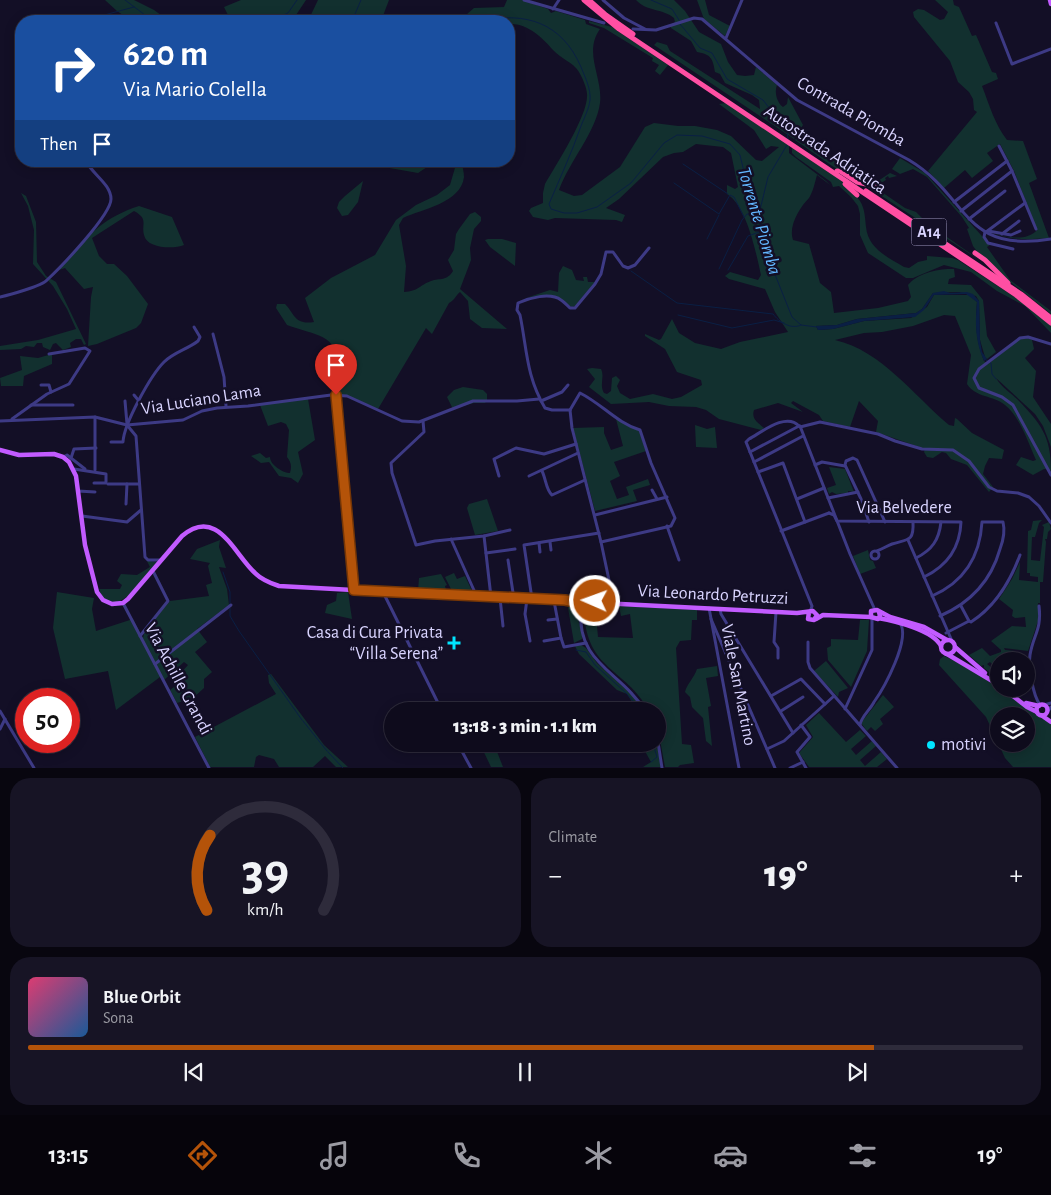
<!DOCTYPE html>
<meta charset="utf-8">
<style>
body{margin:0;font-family:"Alegreya Sans",sans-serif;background:#171425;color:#f1f3f6;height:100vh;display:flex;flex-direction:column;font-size:19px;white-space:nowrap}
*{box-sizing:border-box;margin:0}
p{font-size:16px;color:#9b9ba3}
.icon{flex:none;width:28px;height:28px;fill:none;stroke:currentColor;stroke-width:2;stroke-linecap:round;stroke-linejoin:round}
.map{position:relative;height:768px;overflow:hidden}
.sheet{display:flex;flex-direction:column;gap:10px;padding:10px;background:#08060f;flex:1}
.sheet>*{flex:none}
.banner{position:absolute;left:15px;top:15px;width:500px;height:152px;border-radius:20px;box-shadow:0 2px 12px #0003,0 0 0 1px #2e2b3b;background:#1a4fa0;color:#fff;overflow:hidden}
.fabs{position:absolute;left:990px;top:652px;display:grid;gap:10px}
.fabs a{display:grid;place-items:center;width:45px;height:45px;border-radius:50%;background:#0e0b1c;box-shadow:0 2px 12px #0003,0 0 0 1px #2e2b3b;font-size:25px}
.speed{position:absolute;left:15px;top:688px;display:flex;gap:10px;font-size:25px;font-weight:700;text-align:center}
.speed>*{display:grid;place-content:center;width:65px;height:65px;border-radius:50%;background:#0e0b1c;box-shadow:0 2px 12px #0003,0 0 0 1px #2e2b3b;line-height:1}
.speed .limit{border:8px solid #d22;background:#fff;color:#111}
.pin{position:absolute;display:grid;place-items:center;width:42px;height:42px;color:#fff;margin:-51px -21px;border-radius:50% 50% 50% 0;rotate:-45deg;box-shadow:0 0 5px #0007}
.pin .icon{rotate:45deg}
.me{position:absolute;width:55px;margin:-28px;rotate:272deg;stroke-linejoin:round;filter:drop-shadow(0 0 4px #0008)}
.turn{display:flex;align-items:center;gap:18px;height:105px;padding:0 25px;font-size:22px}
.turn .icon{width:65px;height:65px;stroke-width:2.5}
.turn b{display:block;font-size:35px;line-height:42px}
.then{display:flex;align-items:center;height:48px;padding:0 25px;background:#0003;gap:10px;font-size:19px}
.big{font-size:38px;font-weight:800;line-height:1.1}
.sheet .widget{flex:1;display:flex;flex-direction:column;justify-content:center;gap:8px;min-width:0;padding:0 18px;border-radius:20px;background:#171425}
.sheet .dial{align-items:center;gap:0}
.dial svg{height:130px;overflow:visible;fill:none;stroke:#2e2b3b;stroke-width:7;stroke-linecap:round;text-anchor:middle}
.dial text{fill:#f1f3f6;stroke:none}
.song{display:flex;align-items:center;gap:15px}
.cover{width:60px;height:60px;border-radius:8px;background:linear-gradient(135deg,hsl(340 70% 55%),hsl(210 70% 35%))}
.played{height:5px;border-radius:2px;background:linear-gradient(90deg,#b45309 85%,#2e2b3b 85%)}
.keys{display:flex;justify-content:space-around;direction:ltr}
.heat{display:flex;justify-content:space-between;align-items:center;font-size:28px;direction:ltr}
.sheet .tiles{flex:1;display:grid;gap:10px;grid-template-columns:1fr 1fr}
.widget:last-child{grid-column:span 2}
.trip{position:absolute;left:384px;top:702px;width:282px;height:50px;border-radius:25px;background:#0e0b1c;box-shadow:0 2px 12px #0003,0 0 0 1px #2e2b3b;font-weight:800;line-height:50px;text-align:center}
.tab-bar{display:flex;height:80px;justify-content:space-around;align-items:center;background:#06040b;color:#9b9ba3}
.tab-bar .icon{width:35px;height:35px}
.tab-bar .current{color:#b45309}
.tab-bar b{font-size:22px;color:#f1f3f6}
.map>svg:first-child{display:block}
</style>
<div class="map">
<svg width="1051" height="768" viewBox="0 0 1051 768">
<rect width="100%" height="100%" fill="#130f26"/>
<g fill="#12302f" fill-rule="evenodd">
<polygon points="105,0 134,0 154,10 169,21 132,21 117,11"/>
<polygon points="241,0 306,0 292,21 223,21 230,19 224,7"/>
<polygon points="318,0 389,0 381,21 308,21"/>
<path d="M507 0H522L548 9 551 13 556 11 585 20 586 24 600 29C583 53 603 77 600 103 596 132 569 162 559 190L574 196 582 195 620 167 645 127 654 123 678 126H695L717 130 731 136 756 160 762 161 779 147 771 146 766 149 754 130 719 104 726 103 789 145V153L826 181 830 185 817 175C815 182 813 192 809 198 800 207 788 226 793 240L809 244 820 283 831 292 834 313 878 308 908 301 911 297 908 285C917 273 940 268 954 269L955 277 949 279 948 284 971 285 983 300 987 336 996 352 987 359 985 357 980 340 979 301 976 296 959 292 933 293 922 309 916 313 857 319 837 325 816 326 818 330 833 329 864 321 911 318 927 307 934 295H969L977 302C975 323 976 341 984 361L988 364 1018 340 1025 337 1032 340 1034 349 1025 358 1036 371 1033 397 1051 424V447L1043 426 1035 414 996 378C1002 388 1010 392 1018 400 1041 424 1051 436 1051 471L1049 469H1044L1033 475 1016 465 1021 457 1033 461 1036 460C1028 442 1020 417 1005 405 993 395 976 398 967 384L971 355 955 316 944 315 913 326 882 332 864 333 835 340C882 351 913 395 949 425L954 426 955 418 957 419 972 433 1004 450 1002 459 989 458 985 466 983 474 993 487 989 492 967 465 951 459 946 453 942 452 933 458 927 457 924 452 925 449 876 432 878 421 859 401 850 427 823 421 819 415 793 401 791 403 803 412 778 403 754 410C751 419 758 423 764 428L761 430 719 419 706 410 696 407 669 406 649 402 611 404 589 387 595 379 587 369 592 368 601 369C605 377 599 385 604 393L607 394 611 391 612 378 616 376 620 380 617 386 620 393 630 399 653 394 672 399 681 397 702 385 701 380 677 372 665 349 645 336V334L659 340 661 339 672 319 679 333 695 343 721 349 740 342 788 332 775 312 765 289 729 279 725 276 730 272 758 280 761 275C756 253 747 206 727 194V185L735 189 738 187 731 153 723 147 696 144 683 152 674 153 663 157 619 199 606 208 625 215 622 222 616 220 555 218 548 220 533 217 529 211 531 208 543 203V193L545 184C556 165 589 114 587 94 587 88 582 77 579 72 573 62 561 59 553 50 542 37 527 23 509 24V21H459L474 8 504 7Z"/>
<path d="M636 0H674L685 11 699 32 721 44 728 62 737 75 745 76 754 75 756 67 777 85C774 92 777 103 783 107L787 104 788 97 803 125 794 139 654 45 657 42 667 45 670 51 760 109 759 100 752 95 725 83 720 74 715 72C713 59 711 54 697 52L691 41 671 28 670 25 675 22 674 18C662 8 647 12 636 0Z"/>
<polygon points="697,0 705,0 709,15 730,26 725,36 704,19"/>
<path d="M935 0H953L954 5 959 7 972 36 976 35 992 72 996 73 998 79 982 86C989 104 995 125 1007 140L1023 141 1037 179 1029 183 1049 238C1026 240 1013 240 991 233 1005 237 1027 242 1037 230L1014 171 1000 144 987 153 993 161 972 178 965 170 944 188 928 171 977 112 974 110 973 99 969 92 958 82 950 61 914 17 913 12 918 9 924 10 940 20 944 19 948 12Z"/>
<polygon points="589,21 612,27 668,65 660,75 655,71 659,65 652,61 653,58 604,28 589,23"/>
<path d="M805 128 819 150 860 179 878 181 890 173 897 176 889 178 888 176 885 178 886 180C879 185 871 185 863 183 847 178 811 151 795 140Z"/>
<path d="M792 146C814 161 845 179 860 201 865 209 865 218 866 227 868 248 887 257 904 267L909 268 918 262 927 260V256L952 258 958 260 1030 307 1051 326V333L1025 306 997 291 971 272 944 265 913 278H906L868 253 860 235V214L858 206 851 197 839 186 833 187 831 182 796 157 792 153Z"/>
<polygon points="900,158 925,173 990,245 987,247 1010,280 1051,311 1051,314 1008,280 979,254 973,246 967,229 969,228 962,217 927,177 913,169 900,174 892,169"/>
<polygon points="383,161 436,161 418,173 384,167"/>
<path d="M457 161H462C462 166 464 172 464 177 461 203 422 209 403 218L399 225 406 266 404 292C419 291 418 286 431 281 440 278 447 281 453 271L448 260 454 250 456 234 459 229 470 214 475 212 481 217V221L474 229 470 248 471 260 460 289 507 329 482 328 470 319 468 301 460 292C456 295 454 301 449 303L432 334 426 328 378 409 353 398 334 394 332 373 338 375C343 334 316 336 287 325L276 308 277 304H285C295 314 294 325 314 322L305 298 331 278 375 255 396 220 416 205 437 195 450 185Z"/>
<polygon points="363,181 358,202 348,215 342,216 337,208 339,202 345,196"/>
<polygon points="865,185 873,186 905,208 916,212 927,223 984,263"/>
<polygon points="21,193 26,196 36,222 37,262 46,276 56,282 86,344 84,345 81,339 76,339 70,343 71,347 63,350 56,343 53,344 50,350 43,347 42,343 37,343 34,347 26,346 21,349 0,350 0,346 38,340 76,329 67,309 53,286 33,264 34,230 28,206"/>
<path d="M139 206 172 217 184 245C174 249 147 249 144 235 141 224 149 219 134 211L92 238 99 256 107 264H114L127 276 148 304 141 323 136 328 97 344 88 346 91 297 93 287 84 289 65 268 59 270C84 240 99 219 139 206Z"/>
<polygon points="488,239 502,239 516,243 515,266 490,247 485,240"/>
<path d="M563 266 572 270 576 280 584 281 583 277H587L588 282H595L575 306 571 307C555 293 546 295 526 298L550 290 558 292 559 273Z"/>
<polygon points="52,354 52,364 24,376 23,386 1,386 0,378 22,370 20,356 38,358"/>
<polygon points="463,387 483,390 487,394 487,400 485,403 474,403 453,409 447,397 454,390"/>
<path d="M308 399 315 440 298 452 303 474 298 483 291 478 279 476 269 462 261 463 251 456 260 453 266 458 270 457C270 465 283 473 290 473 292 466 291 462 287 457L289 430 286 424 281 422 268 426 260 405Z"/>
<polygon points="616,419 639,431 646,451 614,462 620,476 610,481 617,499 629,495 626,487 648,479 650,485 633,490 637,501 595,511 573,428 604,427 604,433 611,450 623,446"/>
<polygon points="695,425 707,429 715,427 717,448 696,447"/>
<polygon points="829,467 845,469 854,492 848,491 848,493 836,494 832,492 829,494 827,488 836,485"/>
<polygon points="487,499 498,531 475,535 467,508 469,504"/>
<polygon points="1042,520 1039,523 1035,537 1032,537 1031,560 1040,561 1044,527 1042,525 1049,522 1051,529 1048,532 1047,539 1045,539 1046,542 1043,582 1040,582 1040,603 1038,603 1039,618 1028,651 1004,648 1005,650 1015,651 999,659 999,673 991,666 992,664 990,662 987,664 999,674 999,680 984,668 984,665 981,666 969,655 982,648 990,656 1001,652 1001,650 991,641 1012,626 1026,627 1025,617 1015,618 1012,616 1013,610 999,599 1012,579 1020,562 1019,580 1038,582 1038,577 1030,576 1030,573 1027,573 1028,531 1031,530 1033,521"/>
<polygon points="220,540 219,547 226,568 219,567 227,589 229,605 197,629 207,642 195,652 212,672 204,679 204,688 193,698 177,703 170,690 178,684 179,675 188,665 184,662 164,680 160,677 116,710 108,671 65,679 53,628 57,592 94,598 92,609 96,631 133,619 143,638 145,630 170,601 209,596 206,585 212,583 208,566 210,563 190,559 197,549"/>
<polygon points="868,550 870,560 873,561 876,568 860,574 853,556"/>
<path d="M147 561 157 562C146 575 112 628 99 589H120L122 585 117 581 121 574 137 575 150 567Z"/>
<polygon points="454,573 457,579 465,576 473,593 452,591 445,577"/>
<polygon points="441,574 447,585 445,586 447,593 418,591 419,578"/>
<polygon points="348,592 352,619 325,613 327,605 336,601 337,593"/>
<path d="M567 602 570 603C575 615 583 625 582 639L574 643Z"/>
<path d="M595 604 598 637 633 638 630 614 621 616 619 606 697 610V620H692L691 640 680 641 676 648 682 744 691 745 694 763 680 765 678 767H665L658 729V711H649C625 667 587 671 584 612Z"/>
<polygon points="860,620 869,620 867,651 851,687 828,660 827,648 831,646 831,639 858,640"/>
<polygon points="581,645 586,648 597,663 633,696 644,711 638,711 627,694 617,690 579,654 575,646"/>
<path d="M944 656C987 675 1012 701 1051 724V767H1013L1005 758 986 717 939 665 940 659ZM999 716H1026V744H999Z"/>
<polygon points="826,661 848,688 839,692 838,697 814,671"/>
<path d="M717 666 718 676 706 678 711 706 708 707 712 746 706 741 703 718 692 707 690 697 685 692C687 684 694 678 697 669Z"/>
<polygon points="271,674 324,745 348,767 336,767 325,756 313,767 279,767 274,759 259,755 256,757 254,767 210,767 195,737 276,694 269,683 268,675"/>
<polygon points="883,695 894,707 880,719 883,724 875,731 871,727 867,731 861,723"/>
<polygon points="819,713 846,742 860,730 866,736 851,749 856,755 872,741 876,746 860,760 865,766 881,752 887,759 877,767 809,767 799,753 813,737 806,725"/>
<polygon points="480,744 494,744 503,767 491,767"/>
<polygon points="641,744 657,744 661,767 643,767 651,762"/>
</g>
<path fill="#0a1f44" d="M944 291 950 293 967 292 973 294 979 301 980 340 982 352 987 359 984 361C975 341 975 323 977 302L966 294 934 295 924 310 915 317 864 321 833 329 818 330 816 326 837 325 857 319 916 313 922 309 933 293Z"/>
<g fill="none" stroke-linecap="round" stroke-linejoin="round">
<g stroke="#0a1f44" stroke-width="1">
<polyline points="125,0 153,21"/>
<polyline points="651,0 672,9 679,20"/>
<polyline points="82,21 134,7"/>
<polyline points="269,21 288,13 297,0"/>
<polyline points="352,21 361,0"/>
<path d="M481 21C526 11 562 23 581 67 585 77 591 89 590 100 589 109 584 118 581 126 572 152 560 178 549 204L551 209 564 213H577L597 207 631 183 664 143 677 135 702 136 730 144 740 155 745 176 757 208 768 257 792 317 801 325 817 327"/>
<polyline points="680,24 700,48 712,53 727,79 763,100 787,131 788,139"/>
<polyline points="683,164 728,194"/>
<polyline points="674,183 719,214 730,195 734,197 744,217"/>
<polyline points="759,214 768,177 787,145"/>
<polyline points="707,239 719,215"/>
<polyline points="719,269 742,220 747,214 758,214"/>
<polyline points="728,270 748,236 762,231"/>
<path d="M631 271 677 303 773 314C779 322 791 330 801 325"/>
<polyline points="678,315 732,328 774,320 784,323"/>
<polyline points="986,360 991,363 992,374 996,379"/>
<polyline points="223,572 230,592 230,604"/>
<polyline points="230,608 230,616 239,631 302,720"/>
<polyline points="576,650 586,652 595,665 626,693 642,711"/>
<polyline points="303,721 327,751"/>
<polyline points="328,752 343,768"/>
<polyline points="651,762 657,757 653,744"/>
</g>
<g stroke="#3d3a85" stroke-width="3">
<polyline points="524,0 604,23"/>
<polyline points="603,0 624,18 645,29"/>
<polyline points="553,9 559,0"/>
<polyline points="996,23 1012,64 1051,49"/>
<path d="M633 29 656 30 694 18 702 19 797 100 909 160C969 196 962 254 1051 239"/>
<polyline points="726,38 742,0"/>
<polyline points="999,146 1012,171 1036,229"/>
<polyline points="954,202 1007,161"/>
<polyline points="961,211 1012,171"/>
<polyline points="969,219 1005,191"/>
<polyline points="988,231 1011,235 1020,231"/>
<polyline points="985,232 984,237 988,243 1013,249"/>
<polyline points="986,232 1025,203"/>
<polyline points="1002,234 1019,221"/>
<path d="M0 297C9 295 42 286 47 280 60 268 111 215 111 199 111 184 92 174 86 161"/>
<polyline points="213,334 224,377 226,406"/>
<polyline points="1051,344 1028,337 1020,338 979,369 974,378 979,388 1002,397 1013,405 1051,475"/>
<polyline points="41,385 49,385 51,392"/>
<polyline points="134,395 139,401"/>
<polyline points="335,395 354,590"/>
<polyline points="125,401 127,424"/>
<polyline points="541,401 562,392 568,385"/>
<polyline points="31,405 73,405"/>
<path d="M570 410H552L545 408C526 376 527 349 520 315L517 310 518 303C529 298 550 292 561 300 564 302 567 305 570 308H575L595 284 601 274 606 252H613L623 266 628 268 635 265 649 248"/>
<path d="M570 410 580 393C602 404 617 423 640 430L651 463 675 518 671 526 601 542"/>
<polyline points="570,410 572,428 601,542 614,604"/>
<polyline points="12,419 47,394 69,384 90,351 85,348 49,354"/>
<polyline points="0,421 95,417 127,425 136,436 145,557 148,560 161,560"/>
<polyline points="423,421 424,432 391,463 392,473 416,545 435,541 484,536 510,530"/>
<polyline points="127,425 183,420 202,411 217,408 248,406 331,395 347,396 402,421 419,422 473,401 517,401 539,399"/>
<path d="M799 426C786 412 762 432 749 439L746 442 812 606 810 612"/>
<polyline points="800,426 850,554 875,610"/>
<polyline points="800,427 820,422 878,434 895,441 922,449 953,450 969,461 989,487 997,491 1018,493 1029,497 1039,506 1051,523"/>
<path d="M111 442H123C124 423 151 375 164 362 174 352 188 349 198 341L200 337 194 327"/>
<polyline points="750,452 799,426"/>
<polyline points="63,457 67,455 85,469"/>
<polyline points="71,458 74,449 96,448"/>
<polyline points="754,462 803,436"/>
<polyline points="815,465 822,462 845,466"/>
<polyline points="74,469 106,474 106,483 94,483"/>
<polyline points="95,470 95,417"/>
<path d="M542 471C546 479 546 490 552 495L585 480"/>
<polyline points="758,472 783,463 805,522"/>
<polyline points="499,476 494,459 516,448 544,454 576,444"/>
<polyline points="529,476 578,453"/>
<polyline points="108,484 139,484"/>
<polyline points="652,490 657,499"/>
<polyline points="78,491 95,492"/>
<polyline points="828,498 858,492"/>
<polyline points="797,499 824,488"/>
<polyline points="126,504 127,484"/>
<path d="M829 513 834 515 837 521 961 522C960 548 947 566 924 577"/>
<polyline points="595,515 667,497"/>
<polyline points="82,516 127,522 141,510"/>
<polyline points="869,522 861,499 845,465 846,461 853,458 857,460 885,522"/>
<polyline points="667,526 679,560"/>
<polyline points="781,531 829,513"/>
<polyline points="484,536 491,597"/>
<polyline points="451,539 477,597"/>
<polyline points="908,540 952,641"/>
<polyline points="550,542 551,550"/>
<polyline points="539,543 540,552"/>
<circle cx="875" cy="555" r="4"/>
<path d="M877 551C882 549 887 546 892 544 908 539 914 542 913 522"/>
<polyline points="486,553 515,549"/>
<path d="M916 558C932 550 939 540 941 522"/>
<polyline points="508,560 514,599"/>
<polyline points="383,592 442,711"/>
<path d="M932 596C964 582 980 557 982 522H1003C1005 530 1003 541 1000 549 991 581 970 603 940 616"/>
<polyline points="500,598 503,626"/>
<polyline points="527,599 525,614 530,641"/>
<polyline points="532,599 524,545 599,533"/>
<polyline points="123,603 209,768"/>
<polyline points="961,606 969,621"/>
<path d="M1039 606C1042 630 1033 635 1030 655 1028 668 1033 695 1040 705"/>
<polyline points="709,608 739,768"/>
<path d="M581 609C576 664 622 672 645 711"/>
<polyline points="720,609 721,614 793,733"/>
<polyline points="576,610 580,620"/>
<polyline points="776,612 774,642 778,648 778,658"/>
<polyline points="711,619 775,768"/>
<polyline points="548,620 557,619"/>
<path d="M946 633 969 621 971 622C996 606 1010 582 1020 555"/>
<polyline points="140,636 168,601 153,571"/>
<polyline points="561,638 564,647 586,643"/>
<polyline points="544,641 561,638 554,601"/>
<polyline points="808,642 808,662 810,668 897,768"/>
<polyline points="155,664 231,605"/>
<polyline points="771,696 801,679 825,704"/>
<polyline points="1044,705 1051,703"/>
<polyline points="845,709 872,650 872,619"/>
<polyline points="0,711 34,768"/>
<polyline points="781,711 803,697"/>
<polyline points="1048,711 1051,707"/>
<polyline points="801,725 810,737 797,752 806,768"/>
<path d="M860 725C861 717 870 710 874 702 884 688 911 639 900 623"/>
<polyline points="0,729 5,719"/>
<polyline points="658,742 662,768"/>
<polyline points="458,744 471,768"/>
<polyline points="767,749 784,741 834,696"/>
<polyline points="790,768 803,762"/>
</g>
<g stroke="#c25bff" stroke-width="4.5">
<polyline points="1050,0 1051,4"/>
<path d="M0 450 19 455 54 454 63 457 69 462 76 476 85 545 97 592 103 600 112 604 123 603 128 599 182 536C217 506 234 554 255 573 262 580 270 583 279 586L575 602"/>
<circle cx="578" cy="606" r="5"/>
<polyline points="581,602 797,613 813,611 817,615 814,620 808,619 809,612"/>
<polyline points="879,612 880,616 878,619 871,617 871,611 877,610 890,617 924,627 947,640"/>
<path d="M878 618C895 621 933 630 941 646"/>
<polyline points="816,619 823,615 871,617"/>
<circle cx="948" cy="647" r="7"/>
<polyline points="955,647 985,673"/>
<polyline points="947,654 999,685"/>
<polyline points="1004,689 1027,707 1037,712"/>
<polyline points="1026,703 1039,706"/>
<circle cx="1042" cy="710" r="5.5"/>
<polyline points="1041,715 1051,722"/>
</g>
<g stroke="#ff4fa3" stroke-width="5">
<polyline points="584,0 619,29 1016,295 1051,323"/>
<polyline points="589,0 606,15 633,34"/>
<polyline points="837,171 840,171 857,182 875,186"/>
<polyline points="845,184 857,195"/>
<polyline points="866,191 1021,294 1051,318"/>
<polyline points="975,253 985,260 1008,283"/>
</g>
</g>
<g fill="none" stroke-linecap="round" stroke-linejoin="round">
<defs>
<polyline id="route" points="336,395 354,590 565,600 575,602 595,601"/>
</defs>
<use href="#route" stroke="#753606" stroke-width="12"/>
<use href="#route" stroke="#b45309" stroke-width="9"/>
</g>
<g fill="#00e5ff" stroke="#130f26" stroke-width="2">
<path d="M451.5 635.5h5v5h5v5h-5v5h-5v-5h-5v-5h5z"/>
<circle cx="931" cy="745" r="5"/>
</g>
<g text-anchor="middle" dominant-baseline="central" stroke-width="5" stroke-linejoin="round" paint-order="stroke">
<rect fill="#130f26" stroke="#9e99be" stroke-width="1" x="911.5" y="218.5" width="35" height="27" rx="4"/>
<g font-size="16" font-weight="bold" fill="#d9d4ff">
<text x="929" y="232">A14</text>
</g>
<g font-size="18" fill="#d9d4ff" stroke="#130f26">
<text transform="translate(851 112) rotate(30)">Contrada Piomba</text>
<text transform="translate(825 150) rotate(34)">Autostrada Adriatica</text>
<text transform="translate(201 400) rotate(-9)">Via Luciano Lama</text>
<text x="904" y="508">Via Belvedere</text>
<text transform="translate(713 595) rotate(3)">Via Leonardo Petruzzi</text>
<text transform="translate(178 679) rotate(62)">Via Achille Grandi</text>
<text transform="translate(738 685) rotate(79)">Viale San Martino</text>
</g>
<g font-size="18" fill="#d9d4ff" stroke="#130f26" text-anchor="end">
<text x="443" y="633">Casa di Cura Privata<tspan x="443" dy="21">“Villa Serena”</tspan></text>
<text x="941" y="745" text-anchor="start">motivi</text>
</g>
<g font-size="19" font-style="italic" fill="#62b6ff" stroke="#130f26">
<text transform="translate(759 221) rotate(73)">Torrente Piomba</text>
</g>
</g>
</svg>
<div class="fabs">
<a><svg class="icon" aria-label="sound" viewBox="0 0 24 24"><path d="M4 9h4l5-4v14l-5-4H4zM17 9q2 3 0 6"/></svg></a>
<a><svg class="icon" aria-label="layers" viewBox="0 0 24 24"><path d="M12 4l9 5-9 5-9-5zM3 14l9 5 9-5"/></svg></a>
</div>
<div class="speed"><div class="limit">50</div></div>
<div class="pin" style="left:336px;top:395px;background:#d93025"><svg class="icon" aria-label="arrive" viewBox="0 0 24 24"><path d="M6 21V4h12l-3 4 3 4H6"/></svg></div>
<svg class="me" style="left:595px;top:601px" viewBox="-20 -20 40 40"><circle r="17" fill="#b45309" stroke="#fff" stroke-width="3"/><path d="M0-11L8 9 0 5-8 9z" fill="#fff"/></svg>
<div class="trip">13:18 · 3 min · 1.1 km</div>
<div class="banner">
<div class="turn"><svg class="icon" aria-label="right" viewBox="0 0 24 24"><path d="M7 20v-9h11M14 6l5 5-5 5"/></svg><div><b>620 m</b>Via Mario Colella</div></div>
<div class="then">Then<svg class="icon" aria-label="arrive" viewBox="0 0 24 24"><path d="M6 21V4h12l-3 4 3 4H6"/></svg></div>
</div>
</div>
<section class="sheet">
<div class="tiles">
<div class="widget dial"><svg viewBox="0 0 100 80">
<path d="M14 69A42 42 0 1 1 86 69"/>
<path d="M14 69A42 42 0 0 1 16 23" stroke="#b45309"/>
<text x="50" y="56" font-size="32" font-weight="700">39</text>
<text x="50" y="72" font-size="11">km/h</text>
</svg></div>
<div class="widget"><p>Climate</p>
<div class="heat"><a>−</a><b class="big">19°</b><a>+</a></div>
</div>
<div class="widget">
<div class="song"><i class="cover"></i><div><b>Blue Orbit</b><p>Sona</p></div></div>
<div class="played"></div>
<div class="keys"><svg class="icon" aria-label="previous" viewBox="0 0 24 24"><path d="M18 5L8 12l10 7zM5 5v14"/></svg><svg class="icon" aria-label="pause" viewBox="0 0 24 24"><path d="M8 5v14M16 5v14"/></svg><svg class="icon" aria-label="next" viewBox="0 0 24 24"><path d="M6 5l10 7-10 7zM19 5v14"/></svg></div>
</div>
</div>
</section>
<nav class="tab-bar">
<b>13:15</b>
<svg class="icon current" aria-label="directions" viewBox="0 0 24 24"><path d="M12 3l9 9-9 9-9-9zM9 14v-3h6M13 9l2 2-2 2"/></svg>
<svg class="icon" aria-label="music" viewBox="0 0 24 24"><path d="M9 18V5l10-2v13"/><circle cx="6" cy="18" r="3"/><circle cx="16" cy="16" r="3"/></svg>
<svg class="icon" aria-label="phone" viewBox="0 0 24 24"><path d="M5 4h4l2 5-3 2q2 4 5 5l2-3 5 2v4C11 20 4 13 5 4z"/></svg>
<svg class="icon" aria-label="climate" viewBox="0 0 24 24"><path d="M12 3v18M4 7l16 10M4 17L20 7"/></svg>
<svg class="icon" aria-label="car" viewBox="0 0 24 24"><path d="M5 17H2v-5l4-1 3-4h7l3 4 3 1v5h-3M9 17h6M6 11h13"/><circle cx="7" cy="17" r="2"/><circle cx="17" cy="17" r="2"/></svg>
<svg class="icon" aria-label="filters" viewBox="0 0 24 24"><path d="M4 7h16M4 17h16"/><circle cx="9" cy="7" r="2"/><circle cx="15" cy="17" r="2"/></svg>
<b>19°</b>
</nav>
